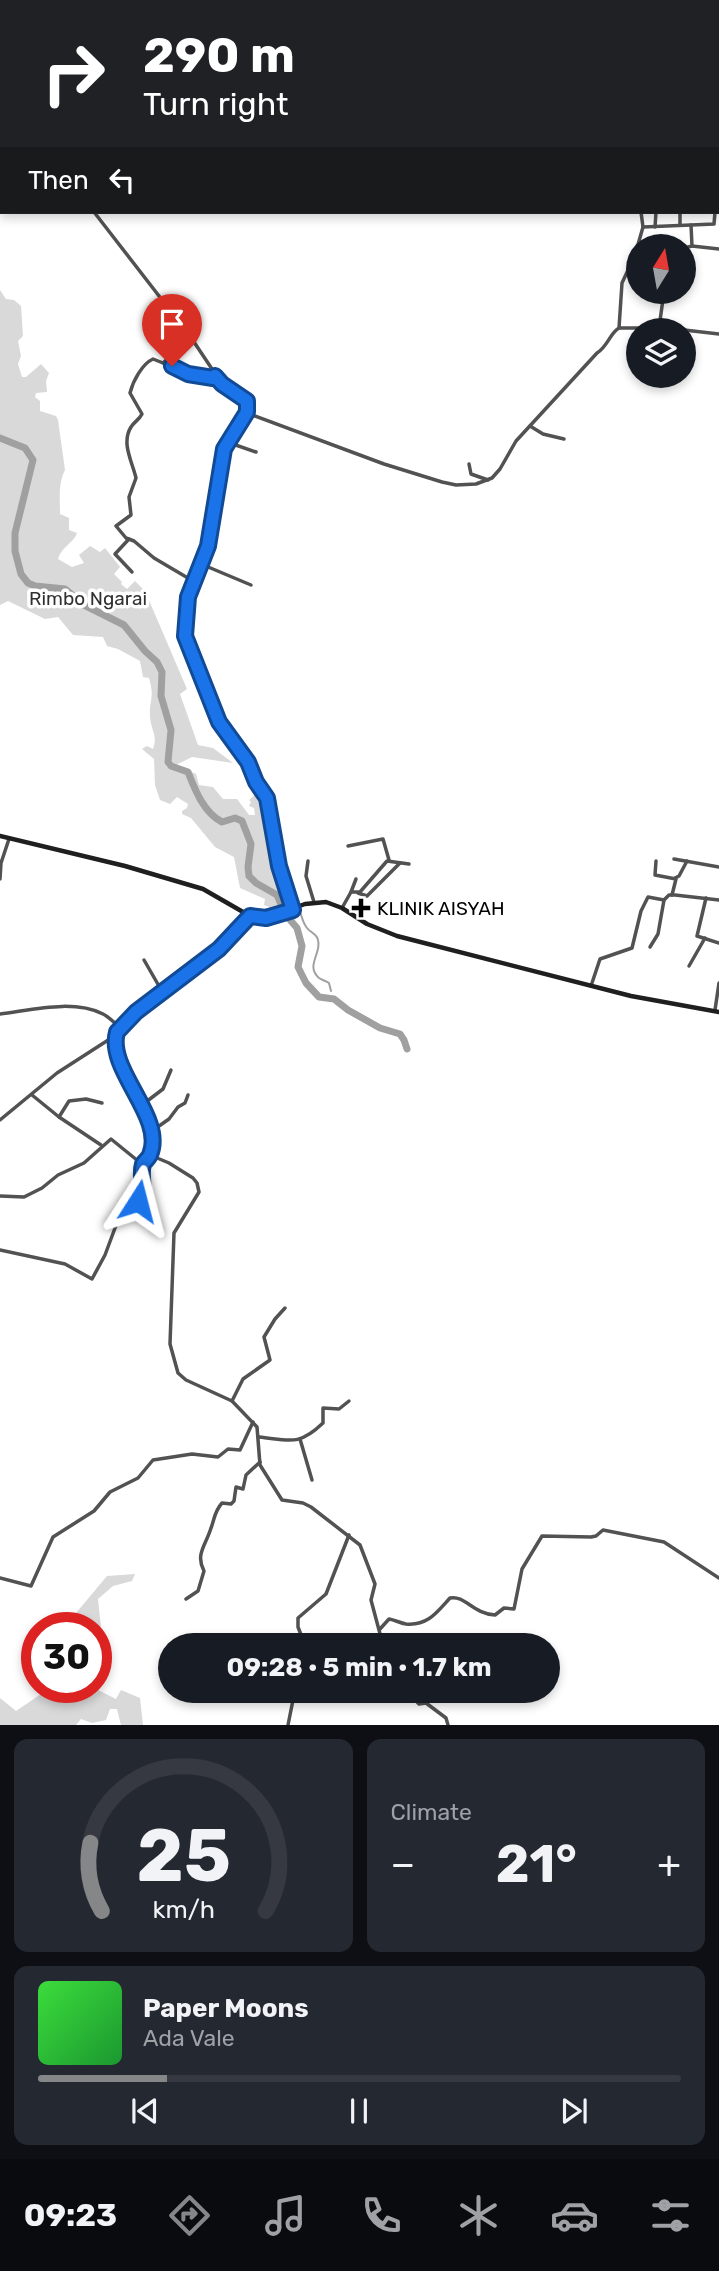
<!DOCTYPE html>
<meta charset="utf-8">
<style>
body{margin:0;font-family:Rubik,sans-serif;background:#242831;color:#f1f3f6;height:100vh;display:flex;flex-direction:column;font-size:26px;white-space:nowrap}
*{box-sizing:border-box;margin:0}
p{font-size:23px;color:#9ea1a6}
.icon{flex:none;width:38px;height:38px;fill:none;stroke:currentColor;stroke-width:2;stroke-linecap:round;stroke-linejoin:round}
.map{position:relative;height:1725px;overflow:hidden}
.panel{display:flex;flex-direction:column;gap:14px;padding:14px;background:#0d0f14;flex:1}
.panel>*{flex:none}
.guide{position:absolute;left:0px;top:0px;width:719px;height:214px;box-shadow:0 4px 10px #0003;background:#202124;color:#fff;overflow:hidden}
.needle{width:46px;rotate:11deg}
.buttons{position:absolute;left:626px;top:234px;display:grid;gap:14px}
.buttons a{display:grid;place-items:center;width:70px;height:70px;border-radius:50%;background:#171b24;box-shadow:0 4px 10px #0003;font-size:35px}
.speed{position:absolute;left:21px;top:1612px;display:flex;gap:14px;font-size:35px;font-weight:700;text-align:center}
.speed>*{display:grid;place-content:center;width:91px;height:91px;border-radius:50%;background:#171b24;box-shadow:0 4px 10px #0003;line-height:1}
.speed .limit{border:10px solid #d22;background:#fff;color:#111}
.pin{position:absolute;display:grid;place-items:center;width:60px;height:60px;color:#fff;margin:-72px -30px;border-radius:50% 50% 50% 0;rotate:-45deg;box-shadow:0 0 7px #0007}
.pin .icon{rotate:45deg}
.me{position:absolute;width:77px;margin:-38px;rotate:9deg;stroke-linejoin:round;filter:drop-shadow(0 0 5px #0008)}
.turn{display:flex;align-items:center;gap:24px;height:147px;padding:0 28px;font-size:32px}
.turn .icon{width:91px;height:91px;stroke-width:2.5}
.turn b{display:block;font-size:49px;line-height:60px}
.then{display:flex;align-items:center;height:66px;padding:0 28px;background:#0003;gap:14px;font-size:26px}
.big{font-size:52px;font-weight:700;line-height:1.1}
.panel .card{flex:1;display:flex;flex-direction:column;justify-content:center;gap:10px;min-width:0;padding:0 24px;border-radius:14px;background:#242831}
.panel .dial{align-items:center;gap:0}
.dial svg{height:182px;overflow:visible;fill:none;stroke:#363941;stroke-width:7;stroke-linecap:round;text-anchor:middle}
.dial text{fill:#f1f3f6;stroke:none}
.song{display:flex;align-items:center;gap:21px}
.cover{width:84px;height:84px;border-radius:10px;background:linear-gradient(135deg,hsl(120 70% 55%),hsl(130 70% 35%))}
.played{height:7px;border-radius:4px;background:linear-gradient(90deg,#858687 20%,#363941 20%)}
.keys{display:flex;justify-content:space-around;direction:ltr}
.heat{display:flex;justify-content:space-between;align-items:center;font-size:38px;direction:ltr}
.panel .tiles{flex:1;display:grid;gap:14px;grid-template-columns:1fr 1fr}
.card:last-child{grid-column:span 2}
.trip{position:absolute;left:158px;top:1633px;width:402px;height:70px;border-radius:35px;background:#171b24;box-shadow:0 4px 10px #0003;font-weight:700;line-height:70px;text-align:center}
.tabs{display:flex;height:112px;justify-content:space-around;align-items:center;background:#090b0e;color:#9ea1a6}
.tabs .icon{width:49px;height:49px}
.tabs .selected{color:#858687}
.tabs b{font-size:32px;color:#f1f3f6}
.map>svg:first-child{display:block}
</style>
<div class="map">
<svg width="719" height="1725" viewBox="0 0 719 1725">
<rect width="100%" height="100%" fill="#fff"/>
<g fill="#d9d9d9">
<path d="M0 290 6 299 14 300 21 306 23 336 18 341 21 356 18 364 22 377H26L41 364 49 373 46 381 47 392 36 393 35 397 40 401V411L56 416 58 420 65 470C58 483 60 500 60 514L69 518V530L77 533C73 544 63 545 58 559L72 567 84 563 79 555 90 546 100 552 105 548 120 567 114 574 122 582 121 584 127 589 135 581 145 591 187 689 180 694 198 745 213 748 233 763 192 757 176 765 196 774 199 785 213 787 223 799H237L249 815H255L254 808 249 806 251 802 249 800 258 792 279 841 285 882 293 905 302 908 264 920 269 907 264 905 265 899 240 888 234 857 215 847 191 818 182 814V811L187 808 188 804 177 797 170 804 160 800 155 785 154 759 142 749 147 746 153 749C158 736 151 730 150 717 149 699 155 699 149 678L143 677 140 661 118 649 107 646 103 637 73 635 58 617 45 619 8 601 0 605Z"/>
<polygon points="135,1574 132,1581 113,1586 98,1599 104,1656 96,1670 96,1628 71,1627 71,1619 107,1576"/>
<polygon points="48,1687 92,1687 116,1699 121,1690 140,1698 143,1725 121,1725 117,1709 110,1709 106,1720 92,1723 81,1719 76,1725 0,1725 0,1698 16,1711 44,1692"/>
</g>
<g fill="none" stroke-linecap="round" stroke-linejoin="round">
<path stroke="#a0a0a0" stroke-width="2" d="M300 912C302 917 303 923 307 928 311 933 317 934 318 940 322 953 305 966 319 978 322 980 326 981 329 983L331 991"/>
<path stroke="#a0a0a0" stroke-width="7" d="M0 438 25 448 33 460 15 533V551L21 574 28 583 35 586 65 589 84 605 124 625 145 651 157 662 162 672 161 696 171 730 168 762 171 766 188 772C195 790 204 813 222 822L235 818 242 821 251 844 248 867 249 876 256 883 277 895 285 914 297 928 302 946 298 967 306 983 319 997 334 999 348 1010 380 1028 400 1034 404 1040 407 1049"/>
<g stroke="#525252" stroke-width="3.5">
<polyline points="182,0 184,2"/>
<polyline points="124,2 124,0"/>
<polyline points="718,30 719,17"/>
<polyline points="718,38 719,39"/>
<polyline points="718,116 719,117"/>
<polyline points="718,198 719,198"/>
<polyline points="718,207 719,206"/>
<path d="M94 212 190 336 222 384 247 401C248 419 231 433 224 449L208 546 188 597 185 611V636L219 722 248 763 256 782 267 798 279 866 293 908"/>
<polyline points="680,212 680,225"/>
<polyline points="643,227 691,225"/>
<polyline points="655,227 656,212"/>
<polyline points="692,246 719,249"/>
<polyline points="684,248 692,246 691,225 714,224 715,212"/>
<polyline points="630,265 639,267"/>
<polyline points="619,328 622,283 635,255 643,227 641,212"/>
<polyline points="659,328 664,292"/>
<path d="M190 337 163 363 153 359C142 364 133 381 130 393L142 414C139 420 134 422 131 427 121 443 132 461 136 478L129 497 131 515 116 526 126 538 134 541 154 558 193 581"/>
<polyline points="163,363 188,374 213,378 215,376"/>
<path d="M247 413 384 464 442 482 456 485 476 484 492 478 500 469 516 441 597 353C608 346 610 333 619 328H667L719 334"/>
<polyline points="530,426 543,434 564,439"/>
<polyline points="227,442 256,452"/>
<polyline points="469,464 471,474 488,480"/>
<polyline points="129,539 115,554 132,572"/>
<polyline points="201,564 251,585"/>
<polyline points="348,846 383,839 389,860"/>
<polyline points="674,859 719,867"/>
<polyline points="308,861 306,876 314,902"/>
<polyline points="656,861 655,875 676,879 672,895"/>
<polyline points="675,878 679,876 687,861"/>
<polyline points="0,879 1,863 9,839"/>
<polyline points="351,892 356,879"/>
<polyline points="358,893 367,896 400,863"/>
<polyline points="706,898 697,936 719,943"/>
<polyline points="342,908 351,892 360,892 387,861 409,864"/>
<polyline points="650,947 658,934 664,900"/>
<polyline points="144,960 163,993"/>
<polyline points="689,966 705,938"/>
<polyline points="591,986 600,959 632,948 641,911 648,897 664,900 669,895 675,895 719,900"/>
<polyline points="715,1010 719,983"/>
<path d="M0 1014C32 1010 73 999 103 1014 109 1017 115 1023 120 1028"/>
<polyline points="116,1035 119,1063 142,1105 151,1132 150,1155 169,1163 193,1178 197,1183 199,1192 174,1233 170,1344 178,1373 186,1380 232,1401 257,1427 260,1465 282,1500 303,1503 311,1507 360,1545 375,1584 371,1600 383,1645"/>
<polyline points="32,1095 59,1117 101,1145"/>
<polyline points="142,1105 163,1089 171,1070"/>
<polyline points="59,1117 69,1101 86,1099 102,1103"/>
<polyline points="0,1120 57,1073 116,1035 136,1012 219,949 250,916"/>
<polyline points="152,1131 169,1119 178,1107 185,1103 188,1095"/>
<polyline points="0,1196 24,1197 42,1188 58,1175 84,1163 111,1139 143,1165"/>
<polyline points="0,1250 65,1264 92,1279 105,1255 118,1220 141,1196 143,1165 150,1155"/>
<polyline points="232,1401 243,1379 270,1360 264,1337 275,1319 285,1308"/>
<path d="M259 1437C289 1440 298 1447 323 1423V1408L339 1409 349 1401"/>
<polyline points="300,1439 312,1480"/>
<polyline points="0,1578 31,1586 53,1537 94,1511 110,1492 138,1478 153,1460 192,1454 218,1457 228,1449 240,1450 253,1422"/>
<path d="M186 1599 198 1591 204 1571C195 1554 206 1545 211 1528 215 1518 214 1512 222 1503L231 1504 234 1501 236 1487 243 1489 246 1475 260 1462"/>
<path d="M380 1629 389 1619C395 1620 400 1623 406 1624 428 1626 437 1612 450 1598 465 1595 473 1614 495 1615L504 1608 514 1609 522 1569 542 1536 591 1537 596 1536 603 1530 664 1542 719 1578"/>
<polyline points="305,1645 298,1627 298,1618 326,1594 349,1535"/>
<polyline points="406,1690 419,1704 426,1703 446,1718 448,1725"/>
<polyline points="288,1725 295,1690"/>
</g>
<polyline stroke="#1f1f1f" stroke-width="4.5" points="0,836 125,866 203,889 250,916 266,918 305,904 326,902 342,908 367,924 397,936 631,996 719,1012"/>
</g>
<g fill="none" stroke-linecap="round" stroke-linejoin="round">
<defs>
<path id="route" d="M138 1201C147 1189 139 1177 143 1164 145 1161 148 1159 150 1155 166 1117 106 1070 117 1032L136 1012 219 949 250 916 266 918 293 910 279 866 267 798 256 782 248 762 219 722 185 636 188 597 208 546 224 449 247 412V401L222 384 215 376 213 378 188 374 172 366"/>
</defs>
<use href="#route" stroke="#114b97" stroke-width="18"/>
<use href="#route" stroke="#1a73e8" stroke-width="12"/>
</g>
<path fill="#000" stroke="#fff" stroke-width="2.5" d="M357.5 897.5h7v7h7v7h-7v7h-7v-7h-7v-7h7z"/>
<g text-anchor="middle" dominant-baseline="central" stroke-width="7" stroke-linejoin="round" paint-order="stroke">
<g font-size="19" fill="#303030" stroke="#fff">
<text x="88" y="598">Rimbo Ngarai</text>
</g>
<g font-size="19" fill="#000" stroke="#fff" text-anchor="start">
<text x="377" y="908">KLINIK AISYAH</text>
</g>
</g>
</svg>
<div class="buttons">
<a><svg class="needle" viewBox="-14 -14 28 28"><path d="M0-13l5 13h-10z" fill="#e53935"/><path d="M0 13l5-13h-10z" fill="#9ea1a6"/></svg></a>
<a><svg class="icon" aria-label="layers" viewBox="0 0 24 24"><path d="M12 4l9 5-9 5-9-5zM3 14l9 5 9-5"/></svg></a>
</div>
<div class="speed"><div class="limit">30</div></div>
<div class="pin" style="left:172px;top:366px;background:#d93025"><svg class="icon" aria-label="arrive" viewBox="0 0 24 24"><path d="M6 21V4h12l-3 4 3 4H6"/></svg></div>
<svg class="me" style="left:138px;top:1201px" viewBox="-20 -20 40 40"><path d="M0-17L14 15 0 8-14 15z" fill="#1a73e8" stroke="#fff" stroke-width="4"/></svg>
<div class="trip">09:28 · 5 min · 1.7 km</div>
<div class="guide">
<div class="turn"><svg class="icon" aria-label="right" viewBox="0 0 24 24"><path d="M7 20v-9h11M14 6l5 5-5 5"/></svg><div><b>290 m</b>Turn right</div></div>
<div class="then">Then<svg class="icon" aria-label="left" viewBox="0 0 24 24"><path d="M17 20v-9H6M10 6l-5 5 5 5"/></svg></div>
</div>
</div>
<section class="panel">
<div class="tiles">
<div class="card dial"><svg viewBox="0 0 100 80">
<path d="M14 69A42 42 0 1 1 86 69"/>
<path d="M14 69A42 42 0 0 1 9 39" stroke="#858687"/>
<text x="50" y="56" font-size="32" font-weight="700">25</text>
<text x="50" y="72" font-size="11">km/h</text>
</svg></div>
<div class="card"><p>Climate</p>
<div class="heat"><a>−</a><b class="big">21°</b><a>+</a></div>
</div>
<div class="card">
<div class="song"><i class="cover"></i><div><b>Paper Moons</b><p>Ada Vale</p></div></div>
<div class="played"></div>
<div class="keys"><svg class="icon" aria-label="previous" viewBox="0 0 24 24"><path d="M18 5L8 12l10 7zM5 5v14"/></svg><svg class="icon" aria-label="pause" viewBox="0 0 24 24"><path d="M8 5v14M16 5v14"/></svg><svg class="icon" aria-label="next" viewBox="0 0 24 24"><path d="M6 5l10 7-10 7zM19 5v14"/></svg></div>
</div>
</div>
</section>
<nav class="tabs">
<b>09:23</b>
<svg class="icon selected" aria-label="directions" viewBox="0 0 24 24"><path d="M12 3l9 9-9 9-9-9zM9 14v-3h6M13 9l2 2-2 2"/></svg>
<svg class="icon" aria-label="music" viewBox="0 0 24 24"><path d="M9 18V5l10-2v13"/><circle cx="6" cy="18" r="3"/><circle cx="16" cy="16" r="3"/></svg>
<svg class="icon" aria-label="phone" viewBox="0 0 24 24"><path d="M5 4h4l2 5-3 2q2 4 5 5l2-3 5 2v4C11 20 4 13 5 4z"/></svg>
<svg class="icon" aria-label="climate" viewBox="0 0 24 24"><path d="M12 3v18M4 7l16 10M4 17L20 7"/></svg>
<svg class="icon" aria-label="car" viewBox="0 0 24 24"><path d="M5 17H2v-5l4-1 3-4h7l3 4 3 1v5h-3M9 17h6M6 11h13"/><circle cx="7" cy="17" r="2"/><circle cx="17" cy="17" r="2"/></svg>
<svg class="icon" aria-label="filters" viewBox="0 0 24 24"><path d="M4 7h16M4 17h16"/><circle cx="9" cy="7" r="2"/><circle cx="15" cy="17" r="2"/></svg>
</nav>
